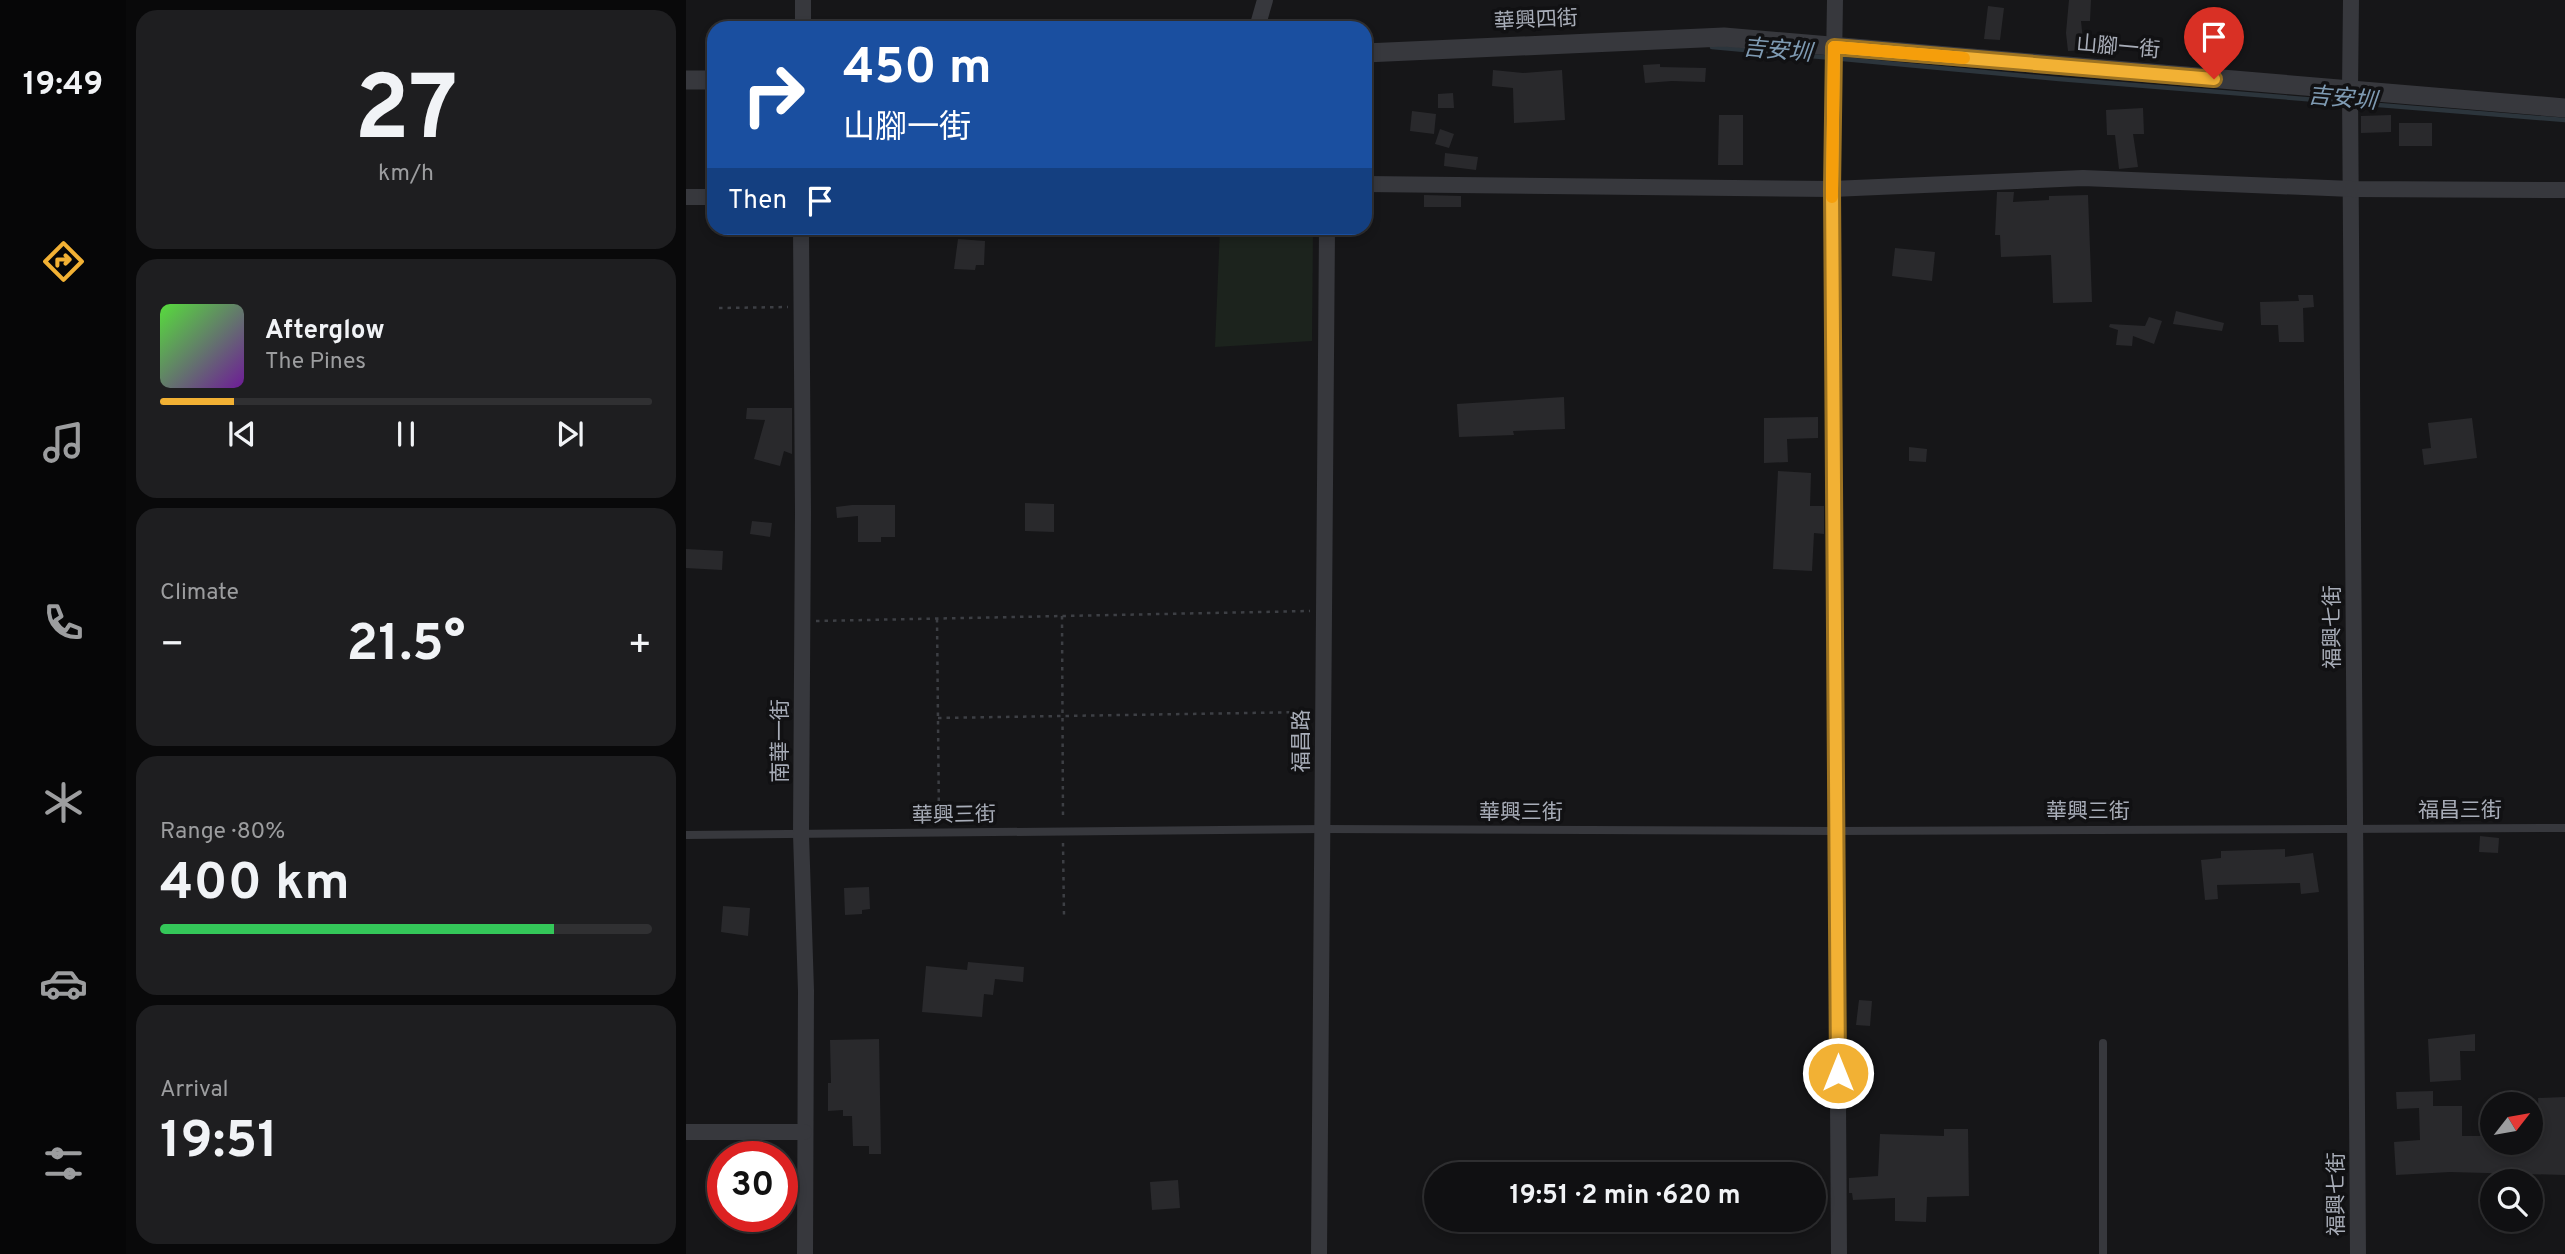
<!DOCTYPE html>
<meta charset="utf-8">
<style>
body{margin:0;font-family:Overpass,"Noto Sans TC",sans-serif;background:#1e1e20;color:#f1f3f6;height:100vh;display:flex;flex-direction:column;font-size:26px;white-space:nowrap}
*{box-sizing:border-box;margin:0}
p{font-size:23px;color:#9c9d9f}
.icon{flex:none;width:38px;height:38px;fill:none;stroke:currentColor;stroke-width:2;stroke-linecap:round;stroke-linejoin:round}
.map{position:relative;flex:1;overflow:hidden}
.side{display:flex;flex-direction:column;gap:10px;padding:10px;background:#09090a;width:560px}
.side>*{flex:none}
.banner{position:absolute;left:21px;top:21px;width:665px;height:214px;border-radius:21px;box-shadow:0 4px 10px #0003,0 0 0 2px #303032;background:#1a4fa0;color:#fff;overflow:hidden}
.needle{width:46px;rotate:59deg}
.buttons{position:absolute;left:1794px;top:1092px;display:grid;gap:14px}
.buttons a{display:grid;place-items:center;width:63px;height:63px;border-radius:50%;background:#101012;box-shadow:0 4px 10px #0003,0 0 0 2px #303032;font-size:35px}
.speed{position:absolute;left:21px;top:1141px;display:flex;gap:14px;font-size:35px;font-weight:700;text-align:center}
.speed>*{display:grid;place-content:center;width:91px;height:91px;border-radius:50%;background:#101012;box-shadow:0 4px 10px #0003,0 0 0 2px #303032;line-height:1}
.speed .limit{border:10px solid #d22;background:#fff;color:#111}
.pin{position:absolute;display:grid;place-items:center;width:60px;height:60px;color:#fff;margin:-72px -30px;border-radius:50% 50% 50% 0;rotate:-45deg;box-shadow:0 0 7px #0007}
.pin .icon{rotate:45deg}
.me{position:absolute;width:77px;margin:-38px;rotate:0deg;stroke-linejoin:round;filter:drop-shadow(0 0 5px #0008)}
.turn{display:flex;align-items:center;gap:24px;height:147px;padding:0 21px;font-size:32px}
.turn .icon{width:91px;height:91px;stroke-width:2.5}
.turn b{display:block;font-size:49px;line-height:60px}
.then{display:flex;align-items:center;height:66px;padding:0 21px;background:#0003;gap:14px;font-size:26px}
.big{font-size:52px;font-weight:700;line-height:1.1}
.side .card{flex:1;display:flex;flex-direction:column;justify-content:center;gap:10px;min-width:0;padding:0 24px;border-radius:21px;background:#1e1e20}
.side .dial{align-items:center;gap:0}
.dial b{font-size:91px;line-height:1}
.song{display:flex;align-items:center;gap:21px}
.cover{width:84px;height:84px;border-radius:10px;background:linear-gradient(135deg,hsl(110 70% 55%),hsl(280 70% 35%))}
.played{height:7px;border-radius:4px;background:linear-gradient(90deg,#f2b134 15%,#303032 15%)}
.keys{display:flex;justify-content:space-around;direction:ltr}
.heat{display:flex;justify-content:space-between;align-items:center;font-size:38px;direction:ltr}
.charge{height:10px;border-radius:5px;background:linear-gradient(90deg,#34c759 80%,#303032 0)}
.trip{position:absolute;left:738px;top:1162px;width:402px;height:70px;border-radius:35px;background:#101012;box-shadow:0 4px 10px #0003,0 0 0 2px #303032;font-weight:700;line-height:70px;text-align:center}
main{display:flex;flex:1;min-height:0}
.tabs{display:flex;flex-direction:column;width:126px;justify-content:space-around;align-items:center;background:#060607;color:#9c9d9f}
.tabs .icon{width:49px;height:49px}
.tabs .active{color:#f2b134}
.tabs b{font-size:32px;color:#f1f3f6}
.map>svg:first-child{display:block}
</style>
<main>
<nav class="tabs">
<b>19:49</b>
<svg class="icon active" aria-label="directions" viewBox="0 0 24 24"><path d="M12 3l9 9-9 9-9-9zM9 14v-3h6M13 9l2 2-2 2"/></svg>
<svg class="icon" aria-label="music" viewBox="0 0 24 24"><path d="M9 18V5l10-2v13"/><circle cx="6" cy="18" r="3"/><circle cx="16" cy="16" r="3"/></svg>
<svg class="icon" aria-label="phone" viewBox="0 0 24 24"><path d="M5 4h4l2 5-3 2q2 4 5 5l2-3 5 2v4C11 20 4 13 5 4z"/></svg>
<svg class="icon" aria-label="climate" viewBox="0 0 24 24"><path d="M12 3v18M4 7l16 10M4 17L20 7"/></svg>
<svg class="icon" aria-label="car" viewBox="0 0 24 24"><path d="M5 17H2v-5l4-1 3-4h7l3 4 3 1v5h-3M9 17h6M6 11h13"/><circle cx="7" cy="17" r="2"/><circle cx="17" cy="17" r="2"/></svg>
<svg class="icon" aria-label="filters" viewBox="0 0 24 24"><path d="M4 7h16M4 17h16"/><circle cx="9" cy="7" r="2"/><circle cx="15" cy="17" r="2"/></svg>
</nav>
<section class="side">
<div class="card dial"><b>27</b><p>km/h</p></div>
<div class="card">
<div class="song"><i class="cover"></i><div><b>Afterglow</b><p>The Pines</p></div></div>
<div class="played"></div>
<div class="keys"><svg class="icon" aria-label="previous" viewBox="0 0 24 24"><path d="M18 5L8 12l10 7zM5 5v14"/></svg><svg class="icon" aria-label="pause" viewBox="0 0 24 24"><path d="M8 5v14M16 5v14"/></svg><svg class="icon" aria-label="next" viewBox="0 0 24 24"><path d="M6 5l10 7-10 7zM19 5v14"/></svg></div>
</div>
<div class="card"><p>Climate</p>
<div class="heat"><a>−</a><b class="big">21.5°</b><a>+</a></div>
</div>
<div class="card"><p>Range · 80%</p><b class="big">400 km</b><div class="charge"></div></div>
<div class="card"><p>Arrival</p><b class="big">19:51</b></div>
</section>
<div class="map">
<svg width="1879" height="1254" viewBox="0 0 1879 1254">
<rect width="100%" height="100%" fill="#161618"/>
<polygon fill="#1c231d" points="534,228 627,228 626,341 529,347"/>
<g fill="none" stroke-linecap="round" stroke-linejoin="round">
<polyline stroke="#2c353c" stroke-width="4.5" points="1026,47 1373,79 1879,120"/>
</g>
<g fill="#29292c">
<polygon points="1383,0 1405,0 1404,21 1395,21 1398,50 1382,51 1380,33"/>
<polygon points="1302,6 1318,8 1314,40 1298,39"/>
<polygon points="974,64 974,67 1020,68 1019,82 986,81 959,83 957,65"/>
<polygon points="807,70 837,73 876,70 879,120 828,123 827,88 806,86"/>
<polygon points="767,93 768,108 752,108 752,94"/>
<polygon points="1457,108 1458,134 1447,134 1452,167 1433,169 1429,135 1421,135 1420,110"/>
<polygon points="726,111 750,114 748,134 724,131"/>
<polygon points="1033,115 1057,115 1057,165 1032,165"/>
<polygon points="1705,115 1705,132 1675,133 1675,116"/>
<rect x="1713" y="123" width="33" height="23"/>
<polygon points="754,129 768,134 763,148 749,144"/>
<polygon points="759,153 792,157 790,170 758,166"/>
<polygon points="1311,192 1328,192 1327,202 1363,200 1363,196 1402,195 1406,302 1367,303 1365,255 1315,257 1314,235 1309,235"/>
<polygon points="738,195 775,196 775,207 738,207"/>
<polygon points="272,239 299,241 298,265 290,265 289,270 268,269"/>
<polygon points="1209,248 1249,252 1246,281 1206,276"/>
<polygon points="1612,295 1627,295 1628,307 1617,308 1618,342 1593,342 1592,325 1575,325 1574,302 1613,301"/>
<polygon points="1490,311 1538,323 1536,331 1487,324"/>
<polygon points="1463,317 1476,321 1468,344 1447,336 1446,346 1430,345 1432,330 1423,327 1424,324 1459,326"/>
<polygon points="878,397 879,429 827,431 828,435 773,437 771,404"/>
<polygon points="61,408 106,408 106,454 98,451 94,466 68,459 79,420 60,419"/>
<polygon points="1132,417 1132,438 1101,439 1102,462 1078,463 1078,418"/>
<polygon points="1786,418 1791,458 1738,465 1736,449 1745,448 1742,423"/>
<polygon points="1223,447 1241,449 1240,462 1223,461"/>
<polygon points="1092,471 1125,473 1124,506 1138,506 1138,534 1128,533 1126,571 1087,569"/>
<polygon points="339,503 368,504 368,532 339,531"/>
<polygon points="166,505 209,505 209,537 195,537 195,542 172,542 172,516 151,518 150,507"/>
<polygon points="66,521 86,523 84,537 64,534"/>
<polygon points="0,549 37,551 36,570 0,568"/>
<polygon points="1794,836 1813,838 1812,853 1793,852"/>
<polygon points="1599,849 1599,857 1627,853 1633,892 1615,894 1614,883 1531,885 1532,899 1519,900 1515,860 1535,858 1535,851"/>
<polygon points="183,887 184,909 176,910 176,914 159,915 158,888"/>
<polygon points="37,906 64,908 62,936 35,932"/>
<polygon points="282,962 338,967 337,982 309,979 307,995 298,994 296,1017 236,1012 240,966 281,970"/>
<polygon points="1173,1000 1186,1001 1184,1026 1170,1025"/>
<polygon points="1789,1034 1789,1051 1774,1051 1775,1080 1744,1082 1742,1039"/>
<polygon points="193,1039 195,1154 183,1154 183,1146 167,1146 166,1116 157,1116 157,1110 142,1111 142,1083 145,1083 144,1040"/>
<polygon points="1747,1091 1747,1106 1776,1106 1776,1136 1806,1136 1806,1143 1844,1143 1844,1137 1854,1137 1852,1098 1879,1097 1879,1175 1764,1172 1710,1175 1708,1142 1734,1140 1733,1108 1711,1109 1710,1092"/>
<polygon points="1258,1129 1282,1129 1283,1196 1241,1197 1240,1222 1209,1221 1209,1198 1167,1200 1166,1193 1163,1193 1163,1178 1192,1176 1194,1134 1258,1136"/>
<polygon points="492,1180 494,1208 466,1210 464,1182"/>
</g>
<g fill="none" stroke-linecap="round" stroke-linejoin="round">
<g stroke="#3d3f44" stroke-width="2.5" stroke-dasharray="3.5 5" stroke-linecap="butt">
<polyline points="33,308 102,307"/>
<polyline points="376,616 377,819"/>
<polyline points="251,619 253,822"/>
<polyline points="130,621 624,611"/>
<polyline points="252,718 623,712"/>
<polyline points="377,843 378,916"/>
</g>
<g stroke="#37383d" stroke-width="8">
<polyline points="0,835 637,829 1150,831 1879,828"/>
<polyline points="1417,1254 1417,1043"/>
</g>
<g stroke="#37383d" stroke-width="16">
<polyline points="1149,0 1146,189 1153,1254"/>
<polyline points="1665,0 1664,90 1672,1254"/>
<polyline points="117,28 117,0"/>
<polyline points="571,28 579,0"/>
<polyline points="679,184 1146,189 1397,178 1666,189 1879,190"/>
<polyline points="0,197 28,197"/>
<polyline points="115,228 117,513 115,834 120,991 119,1254"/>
<polyline points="0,1132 118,1132"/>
<polyline points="633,1254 641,228"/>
</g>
<g stroke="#37383d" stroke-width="19">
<polyline points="679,53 1038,37 1879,108"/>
<polyline points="0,80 28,80"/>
</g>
</g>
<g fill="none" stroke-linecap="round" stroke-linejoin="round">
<defs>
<polyline id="route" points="1152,1073 1146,189 1148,47 1528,79"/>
</defs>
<use href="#route" stroke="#9d7322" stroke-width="18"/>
<use href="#route" stroke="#f2b134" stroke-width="12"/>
<polyline stroke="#f59e0b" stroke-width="12" points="1146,197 1148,47 1278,58"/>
</g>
<g text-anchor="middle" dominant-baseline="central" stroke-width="7" stroke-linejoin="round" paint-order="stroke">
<g font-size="21" fill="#a8adb8" stroke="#111113">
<text transform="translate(850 21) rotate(-3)">華興四街</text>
<text transform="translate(1432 48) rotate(5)">山腳一街</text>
<text transform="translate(1647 627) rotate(-90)">福興七街</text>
<text transform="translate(95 741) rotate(-90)">南華一街</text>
<text transform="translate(616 741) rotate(-90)">福昌路</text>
<text x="1774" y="811">福昌三街</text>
<text x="1402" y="812">華興三街</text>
<text x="835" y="813">華興三街</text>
<text transform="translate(268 816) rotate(-1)">華興三街</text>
<text transform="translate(1651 1194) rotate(-90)">福興七街</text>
</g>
<g font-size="23" font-style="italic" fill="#7f9bb3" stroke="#111113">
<text transform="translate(1091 52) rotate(5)">吉安圳</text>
<text transform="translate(1656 100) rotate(5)">吉安圳</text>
</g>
</g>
</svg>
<div class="buttons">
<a><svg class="needle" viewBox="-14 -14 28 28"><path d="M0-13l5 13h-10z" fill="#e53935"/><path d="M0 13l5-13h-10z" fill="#9c9d9f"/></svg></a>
<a><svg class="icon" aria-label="search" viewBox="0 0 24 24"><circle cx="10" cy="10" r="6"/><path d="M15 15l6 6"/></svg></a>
</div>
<div class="speed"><div class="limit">30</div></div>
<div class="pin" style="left:1528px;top:79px;background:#d93025"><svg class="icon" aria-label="arrive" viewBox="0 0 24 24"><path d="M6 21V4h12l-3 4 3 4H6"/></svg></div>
<svg class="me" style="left:1152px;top:1073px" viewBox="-20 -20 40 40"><circle r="17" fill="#f2b134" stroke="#fff" stroke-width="3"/><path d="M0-11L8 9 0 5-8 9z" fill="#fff"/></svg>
<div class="trip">19:51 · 2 min · 620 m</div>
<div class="banner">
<div class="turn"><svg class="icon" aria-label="right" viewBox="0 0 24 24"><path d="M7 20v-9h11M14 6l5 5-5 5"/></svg><div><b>450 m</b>山腳一街</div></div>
<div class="then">Then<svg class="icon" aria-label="arrive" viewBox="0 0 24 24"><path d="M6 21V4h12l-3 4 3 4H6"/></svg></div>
</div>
</div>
</main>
